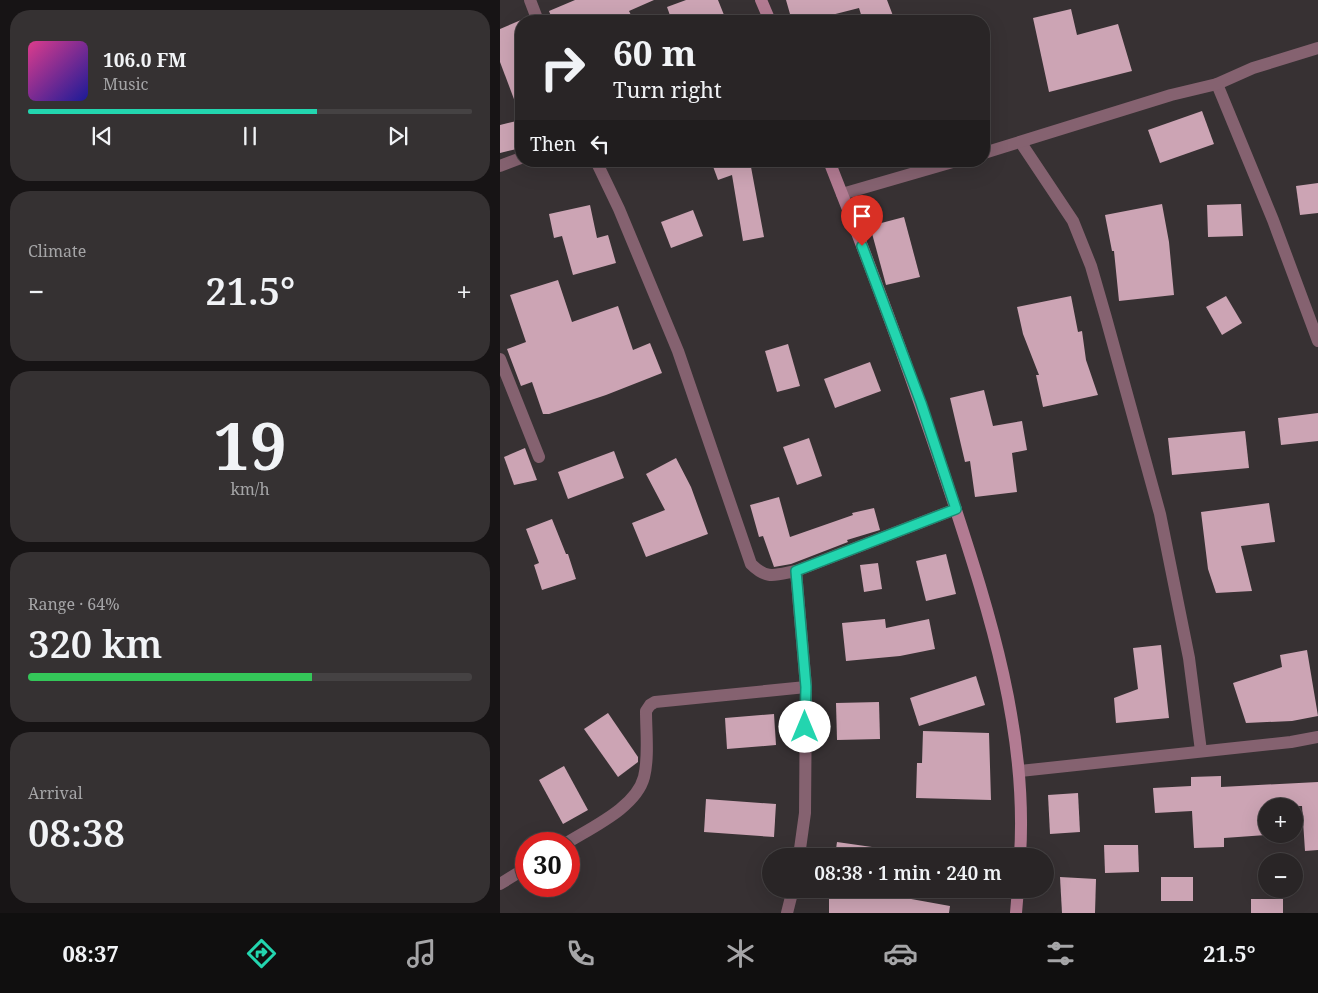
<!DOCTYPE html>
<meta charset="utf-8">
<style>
body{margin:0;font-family:"Noto Serif",serif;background:#353132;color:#f1f3f6;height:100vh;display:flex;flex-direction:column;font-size:19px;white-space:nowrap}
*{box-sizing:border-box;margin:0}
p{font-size:16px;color:#a5a5a7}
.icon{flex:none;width:28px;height:28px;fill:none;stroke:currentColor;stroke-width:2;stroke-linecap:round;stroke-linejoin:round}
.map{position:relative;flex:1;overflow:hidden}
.drawer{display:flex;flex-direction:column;gap:10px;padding:10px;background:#171415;width:500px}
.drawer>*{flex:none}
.top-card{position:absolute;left:15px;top:15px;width:475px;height:152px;border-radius:20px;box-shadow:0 5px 20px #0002,0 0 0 1px #454243;background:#292526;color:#f1f3f6;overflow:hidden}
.buttons{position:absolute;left:758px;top:798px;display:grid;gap:10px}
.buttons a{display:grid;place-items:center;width:45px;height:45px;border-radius:50%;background:#292526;box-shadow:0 5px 20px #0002,0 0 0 1px #454243;font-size:25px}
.speed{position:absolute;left:15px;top:832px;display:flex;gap:10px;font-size:25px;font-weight:700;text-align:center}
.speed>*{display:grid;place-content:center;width:65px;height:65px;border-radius:50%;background:#292526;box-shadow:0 5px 20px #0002,0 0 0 1px #454243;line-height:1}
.speed .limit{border:8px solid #d22;background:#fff;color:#111}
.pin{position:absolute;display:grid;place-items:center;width:42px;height:42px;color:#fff;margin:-51px -21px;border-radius:50% 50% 50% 0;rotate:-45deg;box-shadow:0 0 5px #0007}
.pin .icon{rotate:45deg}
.me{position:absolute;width:55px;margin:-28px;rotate:0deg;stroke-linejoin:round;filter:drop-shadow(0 0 4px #0008)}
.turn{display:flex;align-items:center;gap:18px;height:105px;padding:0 15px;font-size:22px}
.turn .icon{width:65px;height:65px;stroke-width:2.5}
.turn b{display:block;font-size:35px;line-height:42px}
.then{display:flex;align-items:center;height:48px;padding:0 15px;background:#0003;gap:10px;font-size:19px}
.big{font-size:38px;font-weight:600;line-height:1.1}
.drawer .widget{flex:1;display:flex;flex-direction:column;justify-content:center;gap:8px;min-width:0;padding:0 18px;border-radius:20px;background:#353132}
.drawer .dial{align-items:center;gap:0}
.dial b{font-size:65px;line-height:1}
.song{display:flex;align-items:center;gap:15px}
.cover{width:60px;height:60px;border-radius:8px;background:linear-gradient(135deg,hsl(330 70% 55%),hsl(240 70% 35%))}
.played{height:5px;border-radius:2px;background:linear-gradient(90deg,#23d5af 65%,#454243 65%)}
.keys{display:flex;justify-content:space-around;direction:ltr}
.heat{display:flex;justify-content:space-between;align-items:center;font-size:28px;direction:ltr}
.charge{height:8px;border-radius:4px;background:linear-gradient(90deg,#34c759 64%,#454243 0)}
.trip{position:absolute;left:262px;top:848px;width:292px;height:50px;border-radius:25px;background:#292526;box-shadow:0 5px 20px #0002,0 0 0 1px #454243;font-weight:600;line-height:50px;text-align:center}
.tab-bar{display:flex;height:80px;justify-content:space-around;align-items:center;background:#100f0f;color:#a5a5a7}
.tab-bar .icon{width:35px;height:35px}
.tab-bar .on{color:#23d5af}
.tab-bar b{font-size:22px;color:#f1f3f6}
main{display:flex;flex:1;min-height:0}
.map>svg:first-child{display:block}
</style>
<main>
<section class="drawer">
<div class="widget">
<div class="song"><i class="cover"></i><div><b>106.0 FM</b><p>Music</p></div></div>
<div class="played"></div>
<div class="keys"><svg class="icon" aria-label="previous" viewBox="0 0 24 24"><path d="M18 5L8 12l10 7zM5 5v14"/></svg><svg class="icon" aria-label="pause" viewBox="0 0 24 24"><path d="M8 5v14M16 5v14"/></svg><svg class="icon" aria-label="next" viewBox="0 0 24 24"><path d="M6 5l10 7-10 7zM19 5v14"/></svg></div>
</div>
<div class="widget"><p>Climate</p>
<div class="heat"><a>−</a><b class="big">21.5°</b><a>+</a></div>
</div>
<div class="widget dial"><b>19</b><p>km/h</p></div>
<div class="widget"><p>Range · 64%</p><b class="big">320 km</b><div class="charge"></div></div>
<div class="widget"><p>Arrival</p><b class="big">08:38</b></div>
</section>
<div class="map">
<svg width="818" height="913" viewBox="0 0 818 913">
<rect width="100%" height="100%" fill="#373133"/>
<g fill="#cca4b4">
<polygon points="75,0 154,0 129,11 134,21 53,21 49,11"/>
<polygon points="186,0 218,0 224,15 209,21 172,21 167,7"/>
<polygon points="286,0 387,0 395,21 363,21 359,8 308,21 292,21"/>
<polygon points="571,9 577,35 618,24 632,71 549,92 533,18"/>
<polygon points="21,20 21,115 20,115 0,62 0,29"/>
<polygon points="702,111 714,144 660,163 648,130"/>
<polygon points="21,120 21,148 0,153 0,125"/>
<polygon points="211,161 264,161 251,167 264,237 243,241 232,175 218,180"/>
<polygon points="818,183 818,213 800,215 796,186"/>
<polygon points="662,204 669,242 674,295 619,301 614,251 612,251 605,215"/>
<polygon points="741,204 743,236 708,237 707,205"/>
<polygon points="90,205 97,238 108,235 116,263 73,275 62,236 54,238 49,214"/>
<polygon points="193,210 203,236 171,248 161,222"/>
<polygon points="404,217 420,277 386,285 370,226"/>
<polygon points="58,280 72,322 118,306 133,350 150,343 162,373 106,395 49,414 43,414 32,382 21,386 7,349 26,342 10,295"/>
<polygon points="571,296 578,332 582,331 586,360 598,395 543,407 536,375 539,375 523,334 517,307"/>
<polygon points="726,296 742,323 722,335 706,307"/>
<polygon points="288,344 300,386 277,392 265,351"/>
<polygon points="370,362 381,391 335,408 324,379"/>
<polygon points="484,390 493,426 522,421 527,450 512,453 517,492 475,497 470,461 465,462 450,398"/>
<polygon points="818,413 818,441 781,445 778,418"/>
<polygon points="745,431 749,468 672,475 668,438"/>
<polygon points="309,438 322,476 297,485 283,447"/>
<polygon points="25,448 37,480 14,485 4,457"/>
<polygon points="114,451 124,478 68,499 58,472"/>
<polygon points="176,458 191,487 208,534 146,557 132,523 165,510 146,474"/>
<polygon points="279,497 290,537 353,515 352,513 374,508 380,530 347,540 348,542 291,564 274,567 263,536 259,537 250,505"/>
<polygon points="769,503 775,542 741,546 752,591 716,593 708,569 701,512"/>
<polygon points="52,519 66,554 68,554 76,579 42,590 34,565 39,563 26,529"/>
<polygon points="446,554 456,594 426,601 416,561"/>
<polygon points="378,563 382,589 364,592 360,565"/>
<polygon points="385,619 386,628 429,619 435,649 400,656 346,661 342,623"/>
<polygon points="661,645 669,718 616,723 614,698 638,689 633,648"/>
<polygon points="807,650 818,716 792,721 746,723 733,683 782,667 780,655"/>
<polygon points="476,676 485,705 419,726 410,698"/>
<polygon points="379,702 380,739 337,740 336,703"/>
<polygon points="108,713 138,757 138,762 118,777 84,729"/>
<polygon points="274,714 276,745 227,749 225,718"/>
<polygon points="423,731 489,733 491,800 416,798 417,763 422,763"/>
<polygon points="64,766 88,810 63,824 39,780"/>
<polygon points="721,776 721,787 818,782 818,850 805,851 802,806 766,806 766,835 724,838 724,847 694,848 692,811 655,813 653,788 691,786 691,777"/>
<polygon points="578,793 580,832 550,834 548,795"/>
<polygon points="206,799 276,804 274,837 204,832"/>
<polygon points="337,842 379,848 379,856 335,856"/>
<polygon points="604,845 638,845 639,872 605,873"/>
<polygon points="560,877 596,879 595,913 562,913"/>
<rect x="661" y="877" width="32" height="24"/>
<polygon points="329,893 400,897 450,906 449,913 329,913"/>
<rect x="751" y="899" width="32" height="14"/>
</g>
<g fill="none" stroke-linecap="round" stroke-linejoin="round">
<g stroke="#856270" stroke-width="12">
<polyline points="30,0 38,21"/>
<polyline points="717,84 773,220 818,341"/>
<polyline points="521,143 573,221 591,266 606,318 660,514 689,658 701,751"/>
<polyline points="484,153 671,95 717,84 753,68 818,48"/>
<path d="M96 161 119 209 178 351 251 564C267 580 275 575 296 571L456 509"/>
<polyline points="0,166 21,158"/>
<polyline points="342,194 456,161"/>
<polyline points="0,359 39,457"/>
<polyline points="296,571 306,687 305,813 299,856"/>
<polyline points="520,771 791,742 818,737"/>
<path d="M65 844C90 828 136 808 144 777 149 757 146 732 146 711L150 705 155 702 306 687"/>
<polyline points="0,884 26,868"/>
<polyline points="287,913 293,889"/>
</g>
<g stroke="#b27b92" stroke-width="12">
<polyline points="261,0 270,21"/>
<path d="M329 161C373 272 415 385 452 498 490 614 528 733 520 856"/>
<polyline points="516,913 518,889"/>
</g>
</g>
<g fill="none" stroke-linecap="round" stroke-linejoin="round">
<defs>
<polyline id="route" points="305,727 306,687 296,571 456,509 421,403 362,246"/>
</defs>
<use href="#route" stroke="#178a72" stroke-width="12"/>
<use href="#route" stroke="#23d5af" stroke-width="9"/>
</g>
</svg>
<div class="buttons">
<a>+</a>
<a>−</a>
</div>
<div class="speed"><div class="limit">30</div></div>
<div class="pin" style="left:362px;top:246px;background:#d93025"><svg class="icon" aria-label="arrive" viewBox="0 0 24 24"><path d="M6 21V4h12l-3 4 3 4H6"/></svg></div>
<svg class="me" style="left:305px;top:727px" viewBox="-20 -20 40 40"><circle r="19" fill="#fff"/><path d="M0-13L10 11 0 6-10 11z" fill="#23d5af"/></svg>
<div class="trip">08:38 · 1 min · 240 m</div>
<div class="top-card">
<div class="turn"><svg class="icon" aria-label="right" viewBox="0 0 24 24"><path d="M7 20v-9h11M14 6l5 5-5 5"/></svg><div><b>60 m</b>Turn right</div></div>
<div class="then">Then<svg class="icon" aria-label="left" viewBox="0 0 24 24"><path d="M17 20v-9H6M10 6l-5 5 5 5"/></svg></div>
</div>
</div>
</main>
<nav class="tab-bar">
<b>08:37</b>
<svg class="icon on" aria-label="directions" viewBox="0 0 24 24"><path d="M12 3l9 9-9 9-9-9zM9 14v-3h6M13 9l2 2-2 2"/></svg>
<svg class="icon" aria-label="music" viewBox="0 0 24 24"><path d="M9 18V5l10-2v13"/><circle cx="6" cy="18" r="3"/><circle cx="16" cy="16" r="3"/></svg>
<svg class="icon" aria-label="phone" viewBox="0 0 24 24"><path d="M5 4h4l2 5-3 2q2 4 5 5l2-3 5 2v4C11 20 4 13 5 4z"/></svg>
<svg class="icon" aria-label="climate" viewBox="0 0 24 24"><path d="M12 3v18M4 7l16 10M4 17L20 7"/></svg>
<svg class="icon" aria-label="car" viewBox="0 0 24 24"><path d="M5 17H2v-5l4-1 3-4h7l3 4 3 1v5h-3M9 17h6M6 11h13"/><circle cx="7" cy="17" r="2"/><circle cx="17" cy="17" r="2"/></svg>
<svg class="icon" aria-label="filters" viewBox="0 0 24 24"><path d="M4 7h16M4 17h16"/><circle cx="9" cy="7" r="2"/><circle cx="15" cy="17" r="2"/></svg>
<b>21.5°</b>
</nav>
